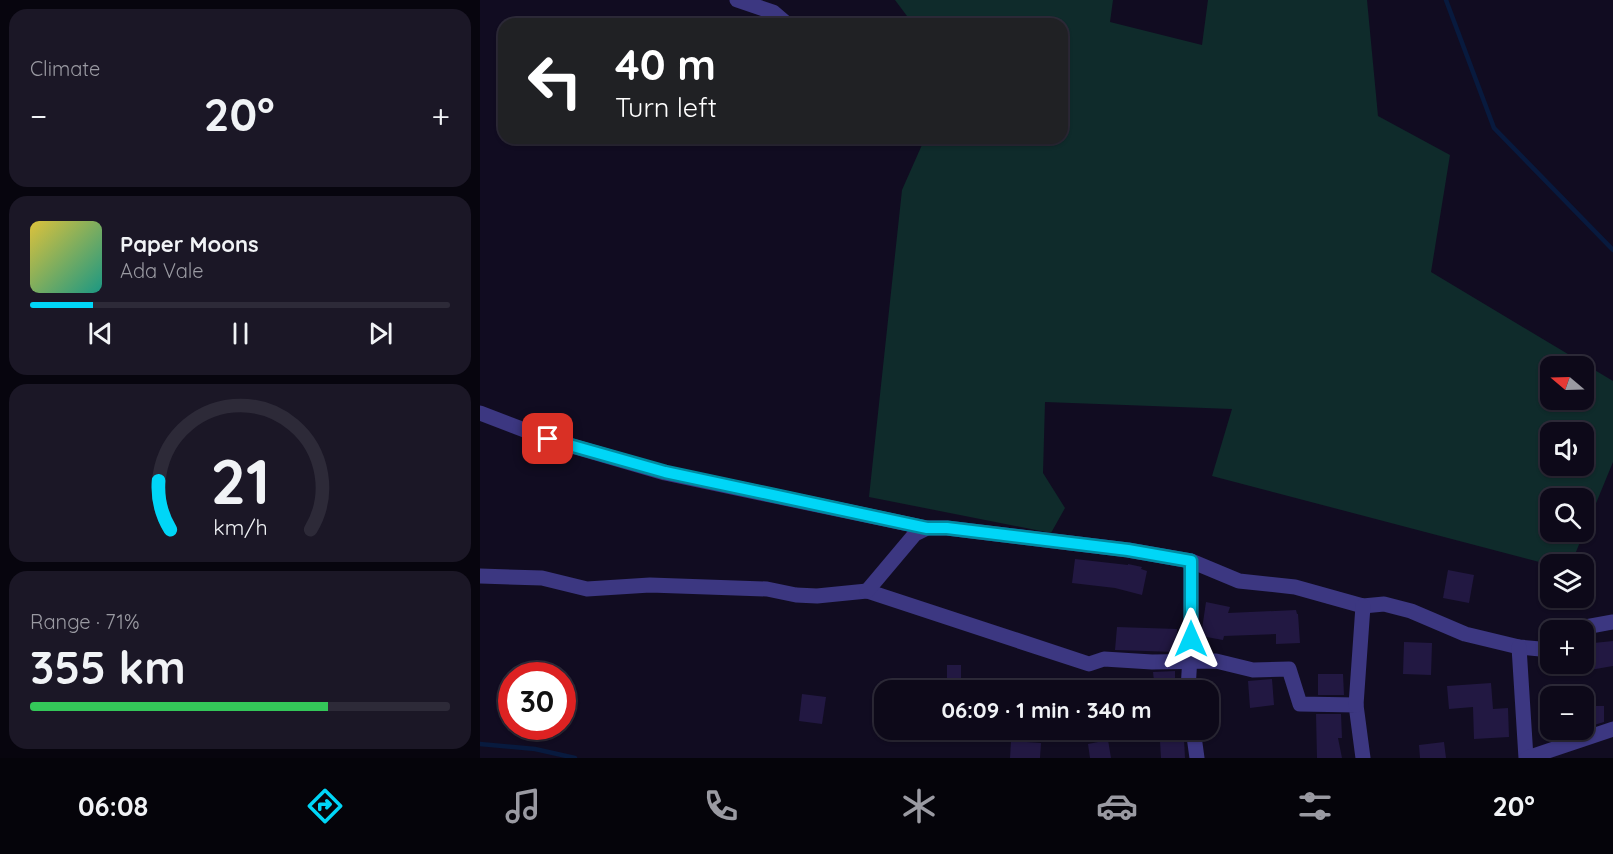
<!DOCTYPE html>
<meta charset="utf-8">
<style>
body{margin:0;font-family:Quicksand,sans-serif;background:#1b1726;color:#f1f3f6;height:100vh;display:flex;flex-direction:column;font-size:22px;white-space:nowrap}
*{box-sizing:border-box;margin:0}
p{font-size:20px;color:#9a9aa2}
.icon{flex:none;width:33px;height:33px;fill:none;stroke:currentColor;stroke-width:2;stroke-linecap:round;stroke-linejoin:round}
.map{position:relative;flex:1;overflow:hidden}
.side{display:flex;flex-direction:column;gap:9px;padding:9px;background:#07050e;width:480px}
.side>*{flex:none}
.guide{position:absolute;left:18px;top:18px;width:570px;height:126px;border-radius:18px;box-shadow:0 2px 4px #0004,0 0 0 2px #2d2a38;background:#202124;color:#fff;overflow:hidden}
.needle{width:39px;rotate:289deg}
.tools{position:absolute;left:1060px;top:356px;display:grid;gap:12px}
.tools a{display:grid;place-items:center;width:54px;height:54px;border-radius:12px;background:#0d0919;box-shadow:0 2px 4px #0004,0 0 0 2px #2d2a38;font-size:30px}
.speed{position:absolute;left:18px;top:662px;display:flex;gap:12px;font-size:30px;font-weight:700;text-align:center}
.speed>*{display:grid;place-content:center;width:78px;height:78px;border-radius:50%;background:#0d0919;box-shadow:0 2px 4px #0004,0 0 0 2px #2d2a38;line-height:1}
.speed .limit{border:9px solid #d22;background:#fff;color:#111}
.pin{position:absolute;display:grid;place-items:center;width:51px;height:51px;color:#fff;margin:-26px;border-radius:12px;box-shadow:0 3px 9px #0006}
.me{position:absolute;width:66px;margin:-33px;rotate:0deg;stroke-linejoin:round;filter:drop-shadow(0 0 4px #0008)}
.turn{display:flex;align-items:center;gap:21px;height:126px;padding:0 18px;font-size:27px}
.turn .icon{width:78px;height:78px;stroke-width:2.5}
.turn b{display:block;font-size:42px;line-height:51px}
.big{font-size:45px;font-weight:700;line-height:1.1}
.side .widget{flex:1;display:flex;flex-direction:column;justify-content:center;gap:9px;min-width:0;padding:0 21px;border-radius:18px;background:#1b1726}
.side .dial{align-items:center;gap:0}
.dial svg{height:156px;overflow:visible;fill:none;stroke:#2d2a38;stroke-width:7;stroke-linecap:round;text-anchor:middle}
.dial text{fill:#f1f3f6;stroke:none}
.song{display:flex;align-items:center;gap:18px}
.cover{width:72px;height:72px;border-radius:9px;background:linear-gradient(135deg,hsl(50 70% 55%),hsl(170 70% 35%))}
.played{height:6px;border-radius:3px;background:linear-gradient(90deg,#00d6f7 15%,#2d2a38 15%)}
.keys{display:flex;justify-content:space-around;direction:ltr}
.heat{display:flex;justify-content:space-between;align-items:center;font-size:33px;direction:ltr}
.charge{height:9px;border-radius:4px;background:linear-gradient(90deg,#34c759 71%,#2d2a38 0)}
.trip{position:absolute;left:394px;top:680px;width:345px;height:60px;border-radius:18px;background:#0d0919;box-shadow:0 2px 4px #0004,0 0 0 2px #2d2a38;font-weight:700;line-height:60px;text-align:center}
.tab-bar{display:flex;height:96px;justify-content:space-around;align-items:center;background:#05040a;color:#9a9aa2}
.tab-bar .icon{width:42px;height:42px}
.tab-bar .current{color:#00d6f7}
.tab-bar b{font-size:27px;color:#f1f3f6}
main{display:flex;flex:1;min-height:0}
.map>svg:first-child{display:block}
</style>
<main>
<section class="side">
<div class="widget"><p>Climate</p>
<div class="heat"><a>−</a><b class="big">20°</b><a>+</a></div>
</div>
<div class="widget">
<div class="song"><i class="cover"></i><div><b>Paper Moons</b><p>Ada Vale</p></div></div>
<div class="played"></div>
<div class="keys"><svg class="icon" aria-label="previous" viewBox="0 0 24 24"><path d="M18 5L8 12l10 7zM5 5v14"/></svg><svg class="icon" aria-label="pause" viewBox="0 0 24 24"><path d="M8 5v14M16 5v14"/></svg><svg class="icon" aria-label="next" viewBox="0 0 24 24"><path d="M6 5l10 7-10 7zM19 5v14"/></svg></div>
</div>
<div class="widget dial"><svg viewBox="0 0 100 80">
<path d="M14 69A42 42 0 1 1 86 69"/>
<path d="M14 69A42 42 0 0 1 8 44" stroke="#00d6f7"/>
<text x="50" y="56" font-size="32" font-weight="700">21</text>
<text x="50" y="72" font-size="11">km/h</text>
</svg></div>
<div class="widget"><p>Range · 71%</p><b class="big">355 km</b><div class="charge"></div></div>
</section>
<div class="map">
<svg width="1133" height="758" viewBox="0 0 1133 758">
<rect width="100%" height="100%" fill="#110c21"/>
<path fill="#0f2b2b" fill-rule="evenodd" d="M415 0H633L630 22 722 45 728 0H887L898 116 970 155 951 272 1133 381V462L1091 564 1071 565 732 476 752 409 565 402 563 473 585 508 571 533 389 497 422 190 445 138H582V24H433ZM1071 366H1104V399H1071ZM1071 432H1104V465H1071ZM1071 498H1104V531H1071Z"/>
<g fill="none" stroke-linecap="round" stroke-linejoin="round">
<g stroke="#081a3e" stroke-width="4.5">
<polyline points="966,0 1014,128 1133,250"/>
<polyline points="0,744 55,749 95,758"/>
</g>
</g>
<g fill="#221842">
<polygon points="595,559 648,565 648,564 662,567 661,569 667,571 662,595 635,588 592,583"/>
<polygon points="968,570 994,575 989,603 963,598"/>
<polygon points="726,602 750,607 748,613 816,610 817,614 818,614 820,643 796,644 796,634 744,636 743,640 721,636"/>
<polygon points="637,627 697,629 696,652 635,650"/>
<polygon points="1133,641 1133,666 1104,671 1104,644"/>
<polygon points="924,642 952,643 951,675 923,674"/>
<rect x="467" y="665" width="14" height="25"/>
<polygon points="695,671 695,690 675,690 673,672"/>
<polygon points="838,674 863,674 864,695 838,695"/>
<polygon points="792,679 794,705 770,708 768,681"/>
<polygon points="1011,683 1013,709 1028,708 1029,737 994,739 993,707 969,709 967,686"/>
<polygon points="322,694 346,697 342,724 319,721"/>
<polygon points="1104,706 1124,706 1124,722 1104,728"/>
<polygon points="836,714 861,714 862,738 858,738 862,758 837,758"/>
<polygon points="704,739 705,758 681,758 680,741"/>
<polygon points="628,740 631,758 610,758 608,744"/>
<polygon points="531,741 561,743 560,758 530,758"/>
<polygon points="964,742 966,758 940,758 939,745"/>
</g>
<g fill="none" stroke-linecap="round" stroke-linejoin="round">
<g stroke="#3c3781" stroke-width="15">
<polyline points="257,0 293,12 307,24"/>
<polyline points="0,413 68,439 185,473 447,528"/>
<polyline points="0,576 62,578 107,589 170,585 287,589 316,595 337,596 387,591 609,664 624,659 672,662 736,661 773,670 809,669 820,704 876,705 883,758"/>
<polyline points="387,591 435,534 447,528 467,528 648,550 711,561 759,581 815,587 883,606 904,604 931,611 985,634 1039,647 1071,650"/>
<polyline points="1089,630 1133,622"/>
<polyline points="1039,647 1046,758"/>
<polyline points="708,690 711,639 711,561"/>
<polyline points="876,705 883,606"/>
<polyline points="713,729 717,758"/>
<polyline points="1047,758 1133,729"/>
</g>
</g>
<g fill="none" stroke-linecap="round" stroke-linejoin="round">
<defs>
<polyline id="route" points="68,439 185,472 447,528 467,528 648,550 711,561 711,639"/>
</defs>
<use href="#route" stroke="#008ba1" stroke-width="15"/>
<use href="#route" stroke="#00d6f7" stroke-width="10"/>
</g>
</svg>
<div class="tools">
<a><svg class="needle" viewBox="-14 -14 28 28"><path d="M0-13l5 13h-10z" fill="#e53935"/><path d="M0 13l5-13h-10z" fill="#9a9aa2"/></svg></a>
<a><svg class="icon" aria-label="sound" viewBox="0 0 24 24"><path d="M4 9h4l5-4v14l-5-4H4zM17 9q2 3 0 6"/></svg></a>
<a><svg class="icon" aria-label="search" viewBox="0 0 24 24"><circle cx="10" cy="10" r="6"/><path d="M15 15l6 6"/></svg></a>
<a><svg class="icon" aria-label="layers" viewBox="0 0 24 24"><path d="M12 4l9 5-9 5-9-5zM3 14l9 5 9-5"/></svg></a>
<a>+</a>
<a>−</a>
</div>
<div class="speed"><div class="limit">30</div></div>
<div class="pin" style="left:68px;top:439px;background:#d93025"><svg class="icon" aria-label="arrive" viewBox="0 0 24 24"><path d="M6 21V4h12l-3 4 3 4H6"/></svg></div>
<svg class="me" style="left:711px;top:639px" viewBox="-20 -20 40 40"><path d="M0-17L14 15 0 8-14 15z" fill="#00d6f7" stroke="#fff" stroke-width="4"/></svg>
<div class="trip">06:09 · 1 min · 340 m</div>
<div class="guide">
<div class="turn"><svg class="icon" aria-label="left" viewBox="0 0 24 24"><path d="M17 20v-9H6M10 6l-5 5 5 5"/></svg><div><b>40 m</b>Turn left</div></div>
</div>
</div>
</main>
<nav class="tab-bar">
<b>06:08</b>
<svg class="icon current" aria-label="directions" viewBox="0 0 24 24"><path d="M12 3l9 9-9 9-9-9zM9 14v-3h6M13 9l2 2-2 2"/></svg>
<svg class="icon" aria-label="music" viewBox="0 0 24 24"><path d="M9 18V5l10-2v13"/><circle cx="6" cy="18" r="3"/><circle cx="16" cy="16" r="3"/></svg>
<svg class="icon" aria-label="phone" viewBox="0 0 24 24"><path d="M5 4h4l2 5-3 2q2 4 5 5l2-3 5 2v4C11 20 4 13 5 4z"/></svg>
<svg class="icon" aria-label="climate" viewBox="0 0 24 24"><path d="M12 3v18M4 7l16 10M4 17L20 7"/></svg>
<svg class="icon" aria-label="car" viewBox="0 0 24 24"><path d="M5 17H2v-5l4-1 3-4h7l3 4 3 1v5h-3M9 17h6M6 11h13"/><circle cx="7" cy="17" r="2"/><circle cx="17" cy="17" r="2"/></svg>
<svg class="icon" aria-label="filters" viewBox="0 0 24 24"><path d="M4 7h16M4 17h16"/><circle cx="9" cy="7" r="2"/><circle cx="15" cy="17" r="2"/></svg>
<b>20°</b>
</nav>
